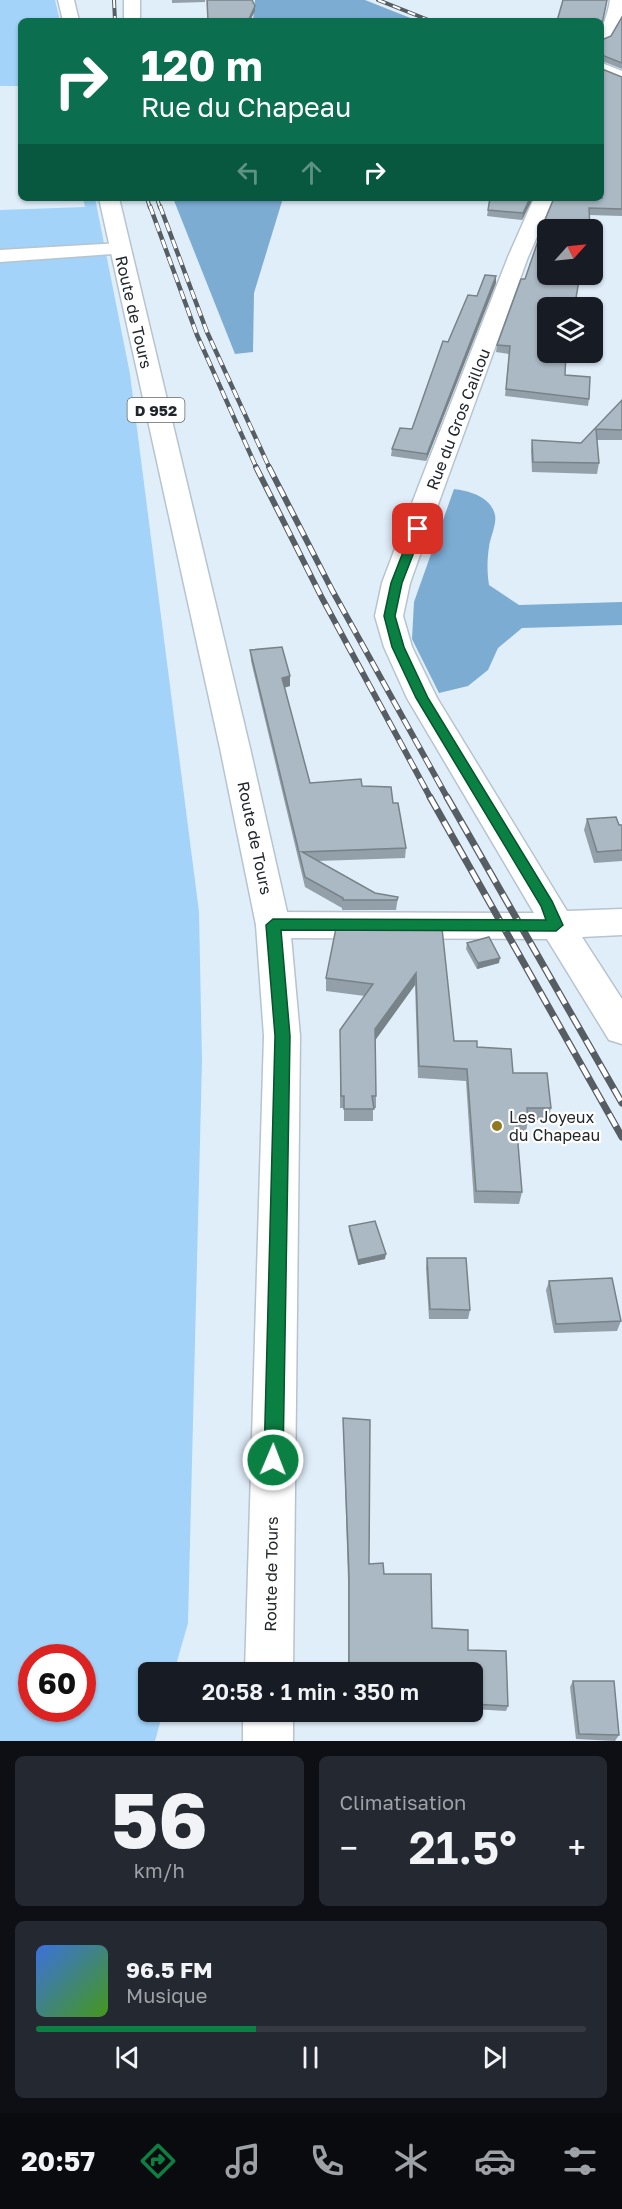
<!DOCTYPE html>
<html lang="fr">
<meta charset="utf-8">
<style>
body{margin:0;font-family:"Golos Text",sans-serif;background:#242831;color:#f1f3f6;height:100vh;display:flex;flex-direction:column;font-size:22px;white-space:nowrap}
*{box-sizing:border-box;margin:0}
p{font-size:20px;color:#9ea1a6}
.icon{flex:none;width:33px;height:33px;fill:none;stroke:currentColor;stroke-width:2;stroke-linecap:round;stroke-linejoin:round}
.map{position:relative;height:1741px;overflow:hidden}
.sheet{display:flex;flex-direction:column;gap:15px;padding:15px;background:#0d0f14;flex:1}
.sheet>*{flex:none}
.hud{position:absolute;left:18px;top:18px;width:586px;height:183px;border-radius:9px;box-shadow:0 2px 4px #0004;background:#0b6e4f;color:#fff;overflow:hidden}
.needle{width:39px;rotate:63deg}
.controls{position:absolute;left:537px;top:219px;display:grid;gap:12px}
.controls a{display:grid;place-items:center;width:66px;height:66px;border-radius:9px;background:#171b24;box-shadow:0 2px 4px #0004;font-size:30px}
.speed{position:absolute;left:18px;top:1644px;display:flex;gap:12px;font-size:30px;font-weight:700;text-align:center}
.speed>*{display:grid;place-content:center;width:78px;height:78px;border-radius:50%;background:#171b24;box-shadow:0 2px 4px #0004;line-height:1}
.speed .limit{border:9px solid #d22;background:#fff;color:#111}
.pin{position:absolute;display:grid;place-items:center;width:51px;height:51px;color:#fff;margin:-26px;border-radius:12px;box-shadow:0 3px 9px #0006}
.me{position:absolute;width:66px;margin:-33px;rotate:1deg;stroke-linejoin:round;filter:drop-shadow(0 0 4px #0008)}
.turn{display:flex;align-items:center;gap:21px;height:126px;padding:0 24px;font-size:27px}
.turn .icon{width:78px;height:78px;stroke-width:2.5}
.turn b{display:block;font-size:42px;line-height:51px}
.lanes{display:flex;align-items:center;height:57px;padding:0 24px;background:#0003;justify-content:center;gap:30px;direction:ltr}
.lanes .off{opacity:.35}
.big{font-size:45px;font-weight:600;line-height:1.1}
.sheet .card{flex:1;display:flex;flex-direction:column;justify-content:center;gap:9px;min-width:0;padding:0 21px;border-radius:9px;background:#242831}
.sheet .dial{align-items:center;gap:0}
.dial b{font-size:78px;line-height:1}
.song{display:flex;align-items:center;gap:18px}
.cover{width:72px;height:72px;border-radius:9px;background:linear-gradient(135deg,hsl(220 70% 55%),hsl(100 70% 35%))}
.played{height:6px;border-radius:3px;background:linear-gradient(90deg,#0b8043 40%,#363941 40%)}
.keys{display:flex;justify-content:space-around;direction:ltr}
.heat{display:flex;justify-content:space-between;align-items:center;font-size:33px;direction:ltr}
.sheet .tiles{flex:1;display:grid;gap:15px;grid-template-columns:1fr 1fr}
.card:last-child{grid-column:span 2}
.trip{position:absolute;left:138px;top:1662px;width:345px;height:60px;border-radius:9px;background:#171b24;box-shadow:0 2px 4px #0004;font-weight:600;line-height:60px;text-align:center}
.menu{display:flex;height:96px;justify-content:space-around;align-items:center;background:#090b0e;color:#9ea1a6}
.menu .icon{width:42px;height:42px}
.menu .active{color:#0b8043}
.menu b{font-size:27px;color:#f1f3f6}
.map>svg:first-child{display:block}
</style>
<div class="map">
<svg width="622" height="1741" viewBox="0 0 622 1741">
<rect width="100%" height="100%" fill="#e0eefa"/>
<g fill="#a3d3f9" fill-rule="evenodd">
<polygon points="0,0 55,0 60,21 21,21 21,86 0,86"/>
<path d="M83 198H95L130 374 199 912 202 1061 188 1623 174 1672H148V1712H163L155 1741H0V210L85 207ZM32 1658H82V1708H32Z"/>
</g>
<g fill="#7cacd2">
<polygon points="255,0 365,0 418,21 253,21"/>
<polygon points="173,198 283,198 254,293 253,352 235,354"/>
<path d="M454 489C470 491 491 497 495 515 497 524 490 538 489 547 487 560 487 572 489 585L519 605 622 602V625L522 628 498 648 488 670 468 686 439 693 412 639 414 602Z"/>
</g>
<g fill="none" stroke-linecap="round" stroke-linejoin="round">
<defs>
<g id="minor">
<rect x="124" y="0" width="16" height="21"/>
<path d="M610 0H622V17L608 41 602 43C600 27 608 16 610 0Z"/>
<polygon points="602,63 622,71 622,82 602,74"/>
<polygon points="534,198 554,198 528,257 445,485 410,583 403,616 412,647 437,698 567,911 622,909 622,935 582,937 622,999 622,1044 609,1040 547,939 273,938 261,934 256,925 261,916 273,912 534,913 407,698 384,647 375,616 382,583 419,485 508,257"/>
<polygon points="120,243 127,245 130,249 127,253 0,262 0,250"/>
</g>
<g id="major">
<polygon points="58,0 74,0 79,21 63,21"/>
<polygon points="99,198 119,198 250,748 290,925 300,1036 293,1672 245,1672 264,1036 256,925 220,748"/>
<rect x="243" y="1712" width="50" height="29"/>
</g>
</defs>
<use href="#minor" stroke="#b6c4cf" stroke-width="3"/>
<use href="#major" stroke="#b6c4cf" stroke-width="3"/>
<use href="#minor" fill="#fff" fill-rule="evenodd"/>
<use href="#major" fill="#fff" fill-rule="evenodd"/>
<defs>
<g id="rail-far3">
<polyline points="114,0 115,21"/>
<polyline points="378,0 431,21"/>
<polyline points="147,198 150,208"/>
<polyline points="157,198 160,208"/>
</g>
<g id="rail-far2">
<polyline points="150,206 197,335 257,469"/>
<polyline points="160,206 207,332 270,469"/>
</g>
<g id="rail-far1">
<polyline points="256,467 322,598 431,799"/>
<polyline points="269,467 332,590 448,799"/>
</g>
<g id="rail">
<polyline points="430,797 622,1137"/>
<polyline points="447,797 622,1103"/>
</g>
</defs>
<use href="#rail-far3" stroke="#565d63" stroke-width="4"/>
<use href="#rail-far2" stroke="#565d63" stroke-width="4.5"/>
<use href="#rail-far1" stroke="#565d63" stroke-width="6"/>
<use href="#rail" stroke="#565d63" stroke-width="7"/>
<use href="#rail-far3" stroke="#fff" stroke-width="2" stroke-dasharray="8" stroke-linecap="butt"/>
<use href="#rail-far2" stroke="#fff" stroke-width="3" stroke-dasharray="9" stroke-linecap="butt"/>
<use href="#rail-far1" stroke="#fff" stroke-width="4" stroke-dasharray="11" stroke-linecap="butt"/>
<use href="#rail" stroke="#fff" stroke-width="4.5" stroke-dasharray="14" stroke-linecap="butt"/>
</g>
<g fill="#939fa9">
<polygon points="172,0 205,0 205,2 172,3"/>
<polygon points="622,17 622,69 602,61 602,38 604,39 611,36"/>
<polygon points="622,77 622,216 589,215 548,230 580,274 575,308 548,308 565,375 589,399 588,406 505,396 509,354 496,352 497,345 525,279 538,242 539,234 602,198"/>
<polygon points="490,198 533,198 522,220 487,216"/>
<polygon points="496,276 496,283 426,461 391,456 392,449 412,429 448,342 477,296"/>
<polygon points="622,400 622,440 597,440 599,463 597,474 532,472 531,451 532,440 581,443"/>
<polygon points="250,650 290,676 290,686 284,688 310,783 362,786 393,803 406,848 405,858 318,861 375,893 398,897 396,910 342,910 342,908 305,887 251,661"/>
<polygon points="587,819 622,825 622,861 594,863 584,830"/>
<polygon points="442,928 454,1041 477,1047 513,1073 551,1108 548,1120 528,1120 526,1132 517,1132 522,1192 519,1204 474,1203 466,1081 418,1078 415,985 375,1040 376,1096 376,1108 373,1108 373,1121 344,1121 344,1108 340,1108 340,1043 365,996 326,991 326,978"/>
<polygon points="467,943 499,963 477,969 466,949"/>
<polygon points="349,1226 385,1259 358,1265 349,1231"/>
<polygon points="427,1258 470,1310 468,1319 429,1319 426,1268"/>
<polygon points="549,1281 621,1321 617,1331 554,1333 546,1290"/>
<polygon points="343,1418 369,1564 384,1574 432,1628 468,1650 508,1706 506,1711 472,1709 472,1672 348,1672 348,1581"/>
<polygon points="573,1681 619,1735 615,1741 576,1739 570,1687"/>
</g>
<g fill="#788289">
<polygon points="255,6 255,11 250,21 248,21"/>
<polygon points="530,198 533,198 522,220 523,213"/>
<polygon points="496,276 496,283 426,461 427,454"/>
<polygon points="290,676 290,686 282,688 282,678"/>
<polygon points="500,958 499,963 477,969 478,963"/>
<polygon points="416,973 415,985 374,1042 375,1029"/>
<polygon points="386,1254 385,1259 358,1265 358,1260"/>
</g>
<g fill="#abb9c4" stroke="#788289" stroke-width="1.5">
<polygon points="207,0 252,0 255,6 248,21 208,21"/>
<polygon points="563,0 607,0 602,24 602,21 557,21"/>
<polygon points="622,17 622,63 602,55 602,57 602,38 604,39 611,36"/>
<polygon points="602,69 622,77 622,209 589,208 590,230 548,230 548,274 580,274 575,304 572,304 572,308 548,308 548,352 566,352 565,375 590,377 589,399 506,389 510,346 497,345 521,279 525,279 539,238 539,234 554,198 602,198"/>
<polygon points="490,198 530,198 523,213 488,210"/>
<polygon points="485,275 496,276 427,454 392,449 400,428 412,429 443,341 448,342 468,295 477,296"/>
<polygon points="622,400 622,430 596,429 599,463 533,462 532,440 581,443"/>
<polygon points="282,647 290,676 282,678 310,783 361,779 362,786 391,787 393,803 398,803 406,848 302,852 375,893 398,897 397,900 343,900 343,898 305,877 250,650"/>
<polygon points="616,817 619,825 622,825 622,850 597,852 587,819"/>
<polygon points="336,928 442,928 454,1041 477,1041 477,1047 511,1049 513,1073 547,1073 551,1108 527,1108 528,1120 516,1120 522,1192 476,1191 467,1069 419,1066 416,973 375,1029 376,1096 372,1096 374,1109 344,1109 344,1096 341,1096 340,1030 373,984 326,978"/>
<polygon points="489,937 500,958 478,963 467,943"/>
<polygon points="375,1221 386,1254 358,1260 349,1226"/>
<polygon points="427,1258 466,1258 470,1310 430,1309"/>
<polygon points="612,1278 621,1321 556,1324 549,1281"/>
<polygon points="343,1418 370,1420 369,1564 383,1563 384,1574 431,1574 432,1628 468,1630 468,1650 506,1651 508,1706 472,1704 472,1672 349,1672 349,1575"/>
<polygon points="573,1681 614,1681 619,1735 579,1734"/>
</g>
<polygon fill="#0b8043" stroke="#07532c" stroke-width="1.5" points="418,526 423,529 402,583 395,616 404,647 428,698 552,901 563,925 556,931 281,930 290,1036 283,1460 280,1467 273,1470 267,1467 264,1460 275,1036 266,925 273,919 546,920 541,906 416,698 392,647 384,616 391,583 412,529"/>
<circle fill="#92781e" stroke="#fff" stroke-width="2" cx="497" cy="1126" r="6"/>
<g text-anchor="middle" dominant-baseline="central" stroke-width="4.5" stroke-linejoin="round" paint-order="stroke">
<rect fill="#fff" stroke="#64676a" stroke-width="1.5" x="127.5" y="398" width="57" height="24" rx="4.5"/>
<g font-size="15" font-weight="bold" fill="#21262a">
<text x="156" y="410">D 952</text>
</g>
<g font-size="16" fill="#21262a" stroke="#fff">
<text transform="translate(134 312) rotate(77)">Route de Tours</text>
<text transform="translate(458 419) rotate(-69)">Rue du Gros Caillou</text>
<text transform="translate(255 838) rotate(78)">Route de Tours</text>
<text transform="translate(271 1574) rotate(-89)">Route de Tours</text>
</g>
<g font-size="16" fill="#21262a" stroke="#fff" text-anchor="start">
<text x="509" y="1117">Les Joyeux<tspan x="509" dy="18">du Chapeau</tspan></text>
</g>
</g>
</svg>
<div class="controls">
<a><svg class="needle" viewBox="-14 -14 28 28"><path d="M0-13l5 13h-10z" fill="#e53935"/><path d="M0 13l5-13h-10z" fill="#9ea1a6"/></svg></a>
<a><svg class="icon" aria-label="layers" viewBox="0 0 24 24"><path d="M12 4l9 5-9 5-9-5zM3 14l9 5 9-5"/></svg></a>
</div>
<div class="speed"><div class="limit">60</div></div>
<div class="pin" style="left:418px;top:529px;background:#d93025"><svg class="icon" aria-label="arrive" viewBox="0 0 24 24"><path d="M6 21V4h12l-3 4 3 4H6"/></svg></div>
<svg class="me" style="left:273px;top:1460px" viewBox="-20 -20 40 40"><circle r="17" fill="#0b8043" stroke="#fff" stroke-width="3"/><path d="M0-11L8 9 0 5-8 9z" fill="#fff"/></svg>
<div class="trip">20:58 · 1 min · 350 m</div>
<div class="hud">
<div class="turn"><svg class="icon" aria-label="right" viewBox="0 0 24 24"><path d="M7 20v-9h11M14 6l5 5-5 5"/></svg><div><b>120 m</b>Rue du Chapeau</div></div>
<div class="lanes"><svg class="icon off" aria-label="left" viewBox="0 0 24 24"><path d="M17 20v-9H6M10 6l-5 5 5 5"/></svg><svg class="icon off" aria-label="ahead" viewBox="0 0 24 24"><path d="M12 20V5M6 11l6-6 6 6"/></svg><svg class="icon" aria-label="right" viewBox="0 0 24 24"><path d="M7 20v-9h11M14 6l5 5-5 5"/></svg></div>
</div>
</div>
<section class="sheet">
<div class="tiles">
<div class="card dial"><b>56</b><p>km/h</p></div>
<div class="card"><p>Climatisation</p>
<div class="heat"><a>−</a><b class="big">21.5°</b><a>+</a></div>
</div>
<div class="card">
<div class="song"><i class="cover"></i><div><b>96.5 FM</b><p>Musique</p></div></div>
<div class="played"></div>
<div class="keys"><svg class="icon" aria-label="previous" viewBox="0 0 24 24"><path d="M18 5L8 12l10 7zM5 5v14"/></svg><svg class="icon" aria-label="pause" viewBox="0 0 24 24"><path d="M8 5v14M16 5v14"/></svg><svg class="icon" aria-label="next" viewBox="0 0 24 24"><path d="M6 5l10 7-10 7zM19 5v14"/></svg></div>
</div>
</div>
</section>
<nav class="menu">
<b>20:57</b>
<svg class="icon active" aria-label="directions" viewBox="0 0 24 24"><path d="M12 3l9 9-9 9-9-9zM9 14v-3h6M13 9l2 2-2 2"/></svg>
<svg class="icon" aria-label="music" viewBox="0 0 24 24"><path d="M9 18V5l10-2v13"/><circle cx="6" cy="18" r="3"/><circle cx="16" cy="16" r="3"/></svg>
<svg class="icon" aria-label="phone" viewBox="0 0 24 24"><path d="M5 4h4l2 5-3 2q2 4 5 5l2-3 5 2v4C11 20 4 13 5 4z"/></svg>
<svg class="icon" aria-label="climate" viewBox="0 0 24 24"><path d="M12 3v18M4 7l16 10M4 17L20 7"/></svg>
<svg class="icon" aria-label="car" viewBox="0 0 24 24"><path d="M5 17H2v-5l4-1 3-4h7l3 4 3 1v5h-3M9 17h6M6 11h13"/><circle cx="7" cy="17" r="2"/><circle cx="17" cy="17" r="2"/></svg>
<svg class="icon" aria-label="filters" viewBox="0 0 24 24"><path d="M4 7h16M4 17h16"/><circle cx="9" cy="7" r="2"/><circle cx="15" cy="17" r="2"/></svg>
</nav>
